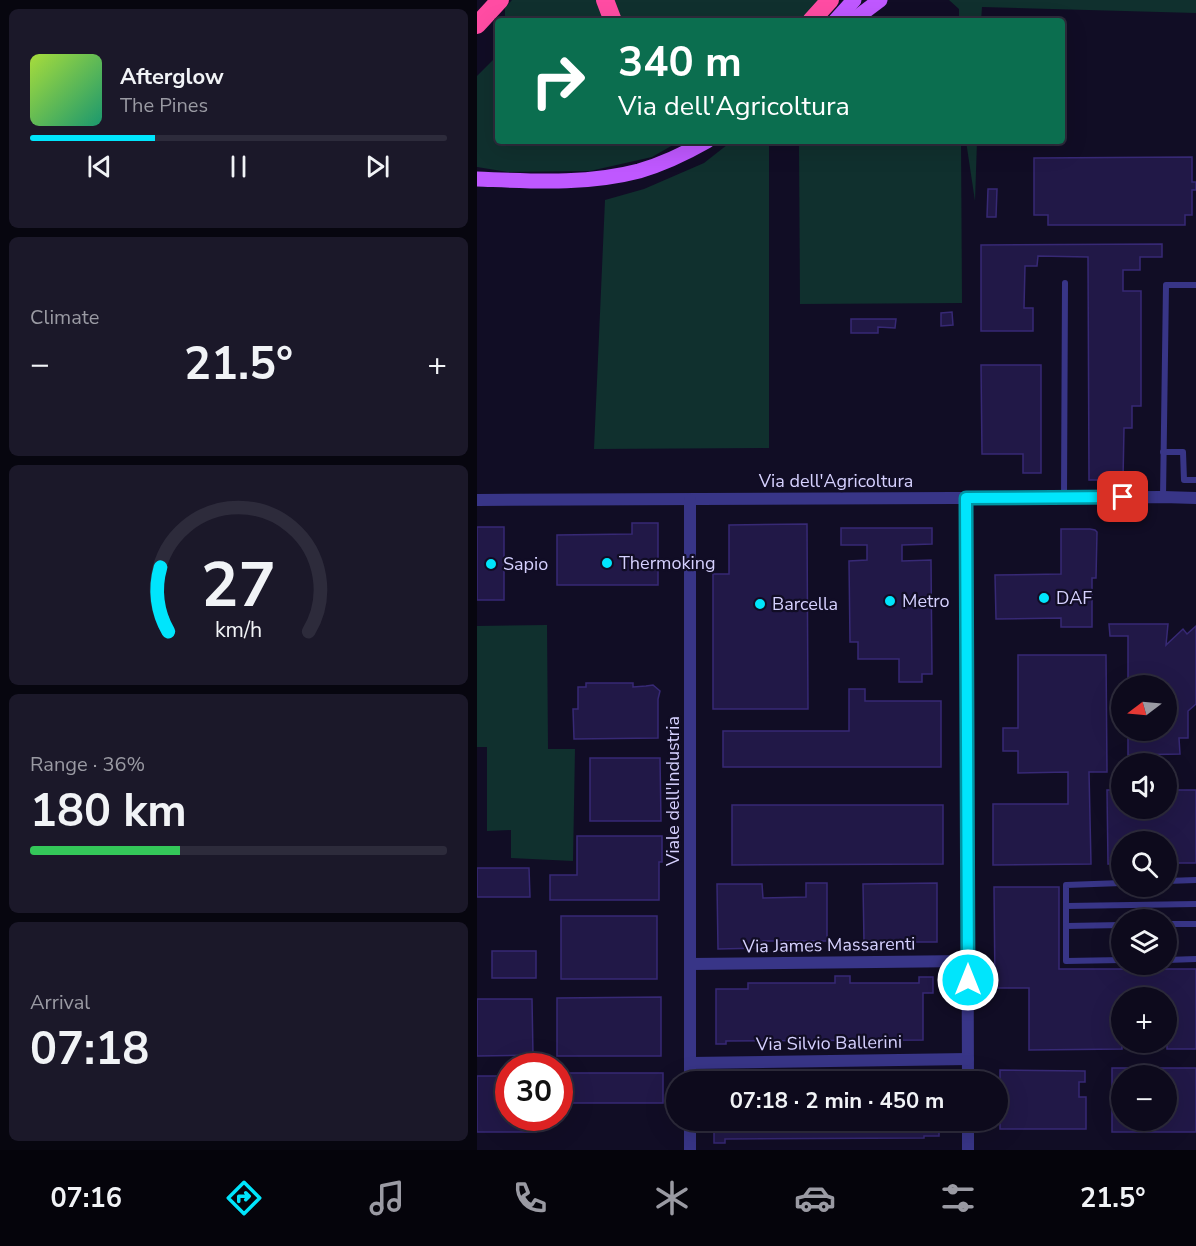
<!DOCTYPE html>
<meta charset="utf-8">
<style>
body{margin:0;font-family:"Nunito Sans",sans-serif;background:#1b1829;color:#f1f3f6;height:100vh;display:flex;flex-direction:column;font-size:22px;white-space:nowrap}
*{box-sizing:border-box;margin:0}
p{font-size:20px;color:#9a9aa3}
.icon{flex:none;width:33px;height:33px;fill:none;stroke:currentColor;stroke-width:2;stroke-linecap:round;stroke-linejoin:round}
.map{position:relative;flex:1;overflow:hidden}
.drawer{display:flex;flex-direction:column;gap:9px;padding:9px;background:#07060f;width:477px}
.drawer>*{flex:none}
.hud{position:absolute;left:18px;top:18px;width:570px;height:126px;border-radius:6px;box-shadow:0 6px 24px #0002,0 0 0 2px #2d2b3b;background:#0b6e4f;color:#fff;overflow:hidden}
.needle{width:39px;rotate:254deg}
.buttons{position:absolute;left:634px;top:675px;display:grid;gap:12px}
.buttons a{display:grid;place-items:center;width:66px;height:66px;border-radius:50%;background:#0d0a1c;box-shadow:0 6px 24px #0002,0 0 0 2px #2d2b3b;font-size:30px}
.speed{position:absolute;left:18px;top:1053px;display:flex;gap:12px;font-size:30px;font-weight:700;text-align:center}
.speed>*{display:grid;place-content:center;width:78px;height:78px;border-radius:50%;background:#0d0a1c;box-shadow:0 6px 24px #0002,0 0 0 2px #2d2b3b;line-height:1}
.speed .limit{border:9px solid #d22;background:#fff;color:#111}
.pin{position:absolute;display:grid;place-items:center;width:51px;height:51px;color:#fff;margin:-26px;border-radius:12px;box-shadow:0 3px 9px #0006}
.me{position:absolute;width:66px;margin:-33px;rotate:0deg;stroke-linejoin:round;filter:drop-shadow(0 0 4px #0008)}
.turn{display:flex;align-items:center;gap:21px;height:126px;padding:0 24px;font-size:27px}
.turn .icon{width:78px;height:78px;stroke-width:2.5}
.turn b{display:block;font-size:42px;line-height:51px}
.big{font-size:45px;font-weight:700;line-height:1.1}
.drawer .card{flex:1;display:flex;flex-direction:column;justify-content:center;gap:9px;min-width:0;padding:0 21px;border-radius:9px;background:#1b1829}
.drawer .dial{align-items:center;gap:0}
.dial svg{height:156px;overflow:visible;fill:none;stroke:#2d2b3b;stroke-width:7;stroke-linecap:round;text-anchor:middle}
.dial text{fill:#f1f3f6;stroke:none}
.song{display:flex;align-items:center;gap:18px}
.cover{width:72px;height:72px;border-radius:9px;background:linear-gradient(135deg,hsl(80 70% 55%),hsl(160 70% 35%))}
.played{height:6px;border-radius:3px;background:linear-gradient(90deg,#00e5fc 30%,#2d2b3b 30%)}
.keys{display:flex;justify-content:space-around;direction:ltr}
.heat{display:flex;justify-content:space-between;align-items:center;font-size:33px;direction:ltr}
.charge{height:9px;border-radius:4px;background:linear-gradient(90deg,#34c759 36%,#2d2b3b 0)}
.trip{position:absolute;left:189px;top:1071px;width:342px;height:60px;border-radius:30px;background:#0d0a1c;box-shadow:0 6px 24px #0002,0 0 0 2px #2d2b3b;font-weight:700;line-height:60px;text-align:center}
.dock{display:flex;height:96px;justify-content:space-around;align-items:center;background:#05040b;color:#9a9aa3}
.dock .icon{width:42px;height:42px}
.dock .current{color:#00e5fc}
.dock b{font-size:27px;color:#f1f3f6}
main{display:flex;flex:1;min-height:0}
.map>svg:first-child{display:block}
</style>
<main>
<section class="drawer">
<div class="card">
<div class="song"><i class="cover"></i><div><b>Afterglow</b><p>The Pines</p></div></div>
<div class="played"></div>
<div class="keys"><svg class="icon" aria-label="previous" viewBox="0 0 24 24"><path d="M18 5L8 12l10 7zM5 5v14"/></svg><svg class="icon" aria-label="pause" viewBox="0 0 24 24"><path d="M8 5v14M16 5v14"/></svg><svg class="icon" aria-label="next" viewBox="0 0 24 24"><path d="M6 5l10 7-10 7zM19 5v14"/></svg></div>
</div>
<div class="card"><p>Climate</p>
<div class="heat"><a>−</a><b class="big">21.5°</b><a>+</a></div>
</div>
<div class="card dial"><svg viewBox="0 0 100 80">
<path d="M14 69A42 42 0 1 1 86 69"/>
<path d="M14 69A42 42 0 0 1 10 36" stroke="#00e5fc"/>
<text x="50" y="56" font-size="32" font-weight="700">27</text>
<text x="50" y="72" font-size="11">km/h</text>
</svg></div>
<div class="card"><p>Range · 36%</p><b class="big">180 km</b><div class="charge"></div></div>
<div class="card"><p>Arrival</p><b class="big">07:18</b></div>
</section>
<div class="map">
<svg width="719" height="1150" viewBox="0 0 719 1150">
<rect width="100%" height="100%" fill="#110d25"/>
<g fill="#10302e">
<polygon points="35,0 122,0 130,21 28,21 28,8"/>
<polygon points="132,0 347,0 328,21 139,21"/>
<polygon points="472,0 719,0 719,13 505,7 504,21 482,21 482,9"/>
<polygon points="21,55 21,141 203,141 175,157 113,171 31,172 0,167 0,76"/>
<polygon points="255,141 292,141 292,448 117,449 128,200 167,189 227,163"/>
<polygon points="322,141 484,141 485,303 323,304"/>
<polygon points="489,141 500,141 498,201"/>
<polygon points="70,625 71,749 98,749 96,861 34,858 34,830 10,831 10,747 0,747 0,626"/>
</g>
<g fill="#211847" stroke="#372975" stroke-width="1.5" fill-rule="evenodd">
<polygon points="715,157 715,182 719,182 719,190 715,190 715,215 708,215 708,225 571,225 571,215 557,215 557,158"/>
<polygon points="511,189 520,189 519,217 510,217"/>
<polygon points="685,244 685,257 663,257 663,270 646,270 646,291 664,291 664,406 655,406 655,428 647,428 646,480 612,480 611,257 561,256 560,266 548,266 547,308 556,308 556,331 504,331 504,245"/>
<polygon points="475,312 476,325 464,326 464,313"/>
<polygon points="374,319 419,319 418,328 401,327 401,333 374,333"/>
<polygon points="504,365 564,365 564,473 546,473 546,454 505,454"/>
<polygon points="155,523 181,523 181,585 80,585 80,535 155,534"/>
<polygon points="330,524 331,709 236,709 236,574 252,574 252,525"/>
<rect x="0" y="527" width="27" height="73"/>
<polygon points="364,528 455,528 455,544 425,545 425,561 454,560 455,674 445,674 445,682 422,682 422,659 381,659 381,642 373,642 372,561 390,560 390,545 364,545"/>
<polygon points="584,529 613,529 618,530 620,532 619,578 615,578 615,627 584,627 584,618 519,619 518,575 584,574"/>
<polygon points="632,624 691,624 689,645 706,629 710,634 719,626 719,704 711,711 711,738 702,738 703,754 651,755 651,730 690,730 690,686 651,686 651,636 633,636"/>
<polygon points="541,655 629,655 630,772 612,772 614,864 516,865 516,804 591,804 591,772 541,773 541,751 526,751 526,728 541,728"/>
<polygon points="109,683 156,683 156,687 169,686 176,685 183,691 181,699 181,738 97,739 96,709 101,709 101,687 109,687"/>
<polygon points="372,689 388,689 388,701 464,701 464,767 246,767 246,731 372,731"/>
<polygon points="113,758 183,758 184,821 113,821"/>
<polygon points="630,790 645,790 645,808 690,808 690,790 719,790 719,863 690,863 690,842 645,842 645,864 631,864"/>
<polygon points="255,805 466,805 466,864 255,865"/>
<polygon points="100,836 185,836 185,862 182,862 182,900 73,900 73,875 100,875"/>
<polygon points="0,868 52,868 53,897 0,897"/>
<polygon points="329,883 350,883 350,941 286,941 286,948 241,949 240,884 285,884 286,898 329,897"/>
<polygon points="460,883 460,942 387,942 386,884"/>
<polygon points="517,887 582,887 582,969 719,969 719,1049 690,1049 690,998 645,998 645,1049 552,1050 552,988 518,988"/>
<rect x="84" y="916" width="96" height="63"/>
<rect x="15" y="951" width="44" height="27"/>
<polygon points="358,976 373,976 373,983 442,983 442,977 456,977 456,993 446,993 446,1040 249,1041 249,1044 239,1044 239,989 271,989 271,983 358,983"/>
<polygon points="184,997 184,1056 80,1056 80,998"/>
<polygon points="0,999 55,999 56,1055 0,1056"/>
<path d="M635 1068H719V1132H635ZM645 1076H690V1120H645Z"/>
<polygon points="523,1070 608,1071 608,1082 602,1082 602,1097 609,1097 609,1129 523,1129"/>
<rect x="83" y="1073" width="103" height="30"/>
<polygon points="0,1076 32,1076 32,1118 59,1118 59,1132 0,1132"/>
<polygon points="237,1120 470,1120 462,1127 462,1136 447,1136 447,1138 248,1139 248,1143 237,1143"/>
</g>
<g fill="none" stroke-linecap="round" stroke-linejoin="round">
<g stroke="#383587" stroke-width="6">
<polyline points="686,452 706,452 707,480 719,480"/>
<polyline points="587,497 588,283"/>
<polyline points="686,497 689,285 719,285"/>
<polyline points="690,881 719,880"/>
<polyline points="645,883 589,885 589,961 645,960"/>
<polyline points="589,906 719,904"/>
<polyline points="690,924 719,924"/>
<polyline points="589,926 645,925"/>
<polyline points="690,960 719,959"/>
</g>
<g stroke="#383587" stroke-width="12">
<polyline points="489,498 491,1082"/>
<polyline points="0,500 686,497 719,498"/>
<polyline points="214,964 491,961"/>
<polyline points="213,1063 491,1059"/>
<polyline points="213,1082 213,500"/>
<polyline points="491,1120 491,1150"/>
<polyline points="213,1150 213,1120"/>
</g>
<g stroke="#bf58ff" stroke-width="15">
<polyline points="358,21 377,0"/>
<polyline points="375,21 403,0"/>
<path d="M0 179C54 181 109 185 162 171 186 164 209 153 230 141"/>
</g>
<g stroke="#ff4ca3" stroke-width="18">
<polyline points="128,0 136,21"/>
<polyline points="334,21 353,0"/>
<polyline points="0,25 23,0"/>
</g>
</g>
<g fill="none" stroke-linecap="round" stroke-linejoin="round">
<defs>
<polyline id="route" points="491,980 489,498 646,497"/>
</defs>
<use href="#route" stroke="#0095a4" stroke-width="15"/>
<use href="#route" stroke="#00e5fc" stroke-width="10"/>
</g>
<g fill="#00e5fc" stroke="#110d25" stroke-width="2">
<circle cx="130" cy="563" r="6"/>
<circle cx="14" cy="564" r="6"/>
<circle cx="567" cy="598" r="6"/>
<circle cx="413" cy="601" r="6"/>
<circle cx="283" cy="604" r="6"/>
</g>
<g text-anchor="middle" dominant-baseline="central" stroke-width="4.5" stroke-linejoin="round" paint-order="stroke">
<g font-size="18" fill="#d6d1ff" stroke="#110d25">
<text x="359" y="481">Via dell'Agricoltura</text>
<text transform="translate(196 791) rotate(-90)">Viale dell'Industria</text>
<text transform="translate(352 945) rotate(-1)">Via James Massarenti</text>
<text transform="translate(352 1043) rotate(-1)">Via Silvio Ballerini</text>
</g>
<g font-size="18" fill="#d6d1ff" stroke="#110d25" text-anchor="start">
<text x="142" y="563">Thermoking</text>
<text x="26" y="564">Sapio</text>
<text x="579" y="598">DAF</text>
<text x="425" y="601">Metro</text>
<text x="295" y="604">Barcella</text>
</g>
</g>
</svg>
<div class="buttons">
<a><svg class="needle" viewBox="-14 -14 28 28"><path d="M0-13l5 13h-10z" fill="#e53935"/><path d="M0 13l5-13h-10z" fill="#9a9aa3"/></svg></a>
<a><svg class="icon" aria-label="sound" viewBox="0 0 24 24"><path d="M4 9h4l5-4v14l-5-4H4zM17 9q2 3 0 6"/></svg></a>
<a><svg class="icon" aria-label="search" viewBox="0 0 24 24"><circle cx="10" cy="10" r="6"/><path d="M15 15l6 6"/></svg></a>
<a><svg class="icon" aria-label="layers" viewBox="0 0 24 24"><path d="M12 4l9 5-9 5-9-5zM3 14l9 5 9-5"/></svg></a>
<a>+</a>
<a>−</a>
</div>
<div class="speed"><div class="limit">30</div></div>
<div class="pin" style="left:646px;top:497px;background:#d93025"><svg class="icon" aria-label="arrive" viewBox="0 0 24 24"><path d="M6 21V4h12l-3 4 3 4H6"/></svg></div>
<svg class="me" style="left:491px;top:980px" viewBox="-20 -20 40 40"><circle r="17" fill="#00e5fc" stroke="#fff" stroke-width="3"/><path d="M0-11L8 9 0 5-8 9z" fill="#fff"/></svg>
<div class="trip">07:18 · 2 min · 450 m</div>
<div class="hud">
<div class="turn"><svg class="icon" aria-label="right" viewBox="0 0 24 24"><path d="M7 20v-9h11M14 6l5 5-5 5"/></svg><div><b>340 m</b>Via dell'Agricoltura</div></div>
</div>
</div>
</main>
<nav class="dock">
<b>07:16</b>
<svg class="icon current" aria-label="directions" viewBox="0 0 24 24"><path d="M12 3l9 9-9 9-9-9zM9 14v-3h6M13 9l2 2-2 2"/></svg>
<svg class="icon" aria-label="music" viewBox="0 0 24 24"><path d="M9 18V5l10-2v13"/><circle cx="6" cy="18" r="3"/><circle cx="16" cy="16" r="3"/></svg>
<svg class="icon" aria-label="phone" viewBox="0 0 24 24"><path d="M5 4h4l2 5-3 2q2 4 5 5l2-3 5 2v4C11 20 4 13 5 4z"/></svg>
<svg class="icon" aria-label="climate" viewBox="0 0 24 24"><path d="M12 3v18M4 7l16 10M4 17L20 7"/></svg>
<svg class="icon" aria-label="car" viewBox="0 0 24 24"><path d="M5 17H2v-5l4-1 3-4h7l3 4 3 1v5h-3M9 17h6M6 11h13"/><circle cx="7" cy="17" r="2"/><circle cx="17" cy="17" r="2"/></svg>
<svg class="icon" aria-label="filters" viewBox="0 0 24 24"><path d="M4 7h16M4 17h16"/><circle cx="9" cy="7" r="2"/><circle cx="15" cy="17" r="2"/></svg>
<b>21.5°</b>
</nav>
